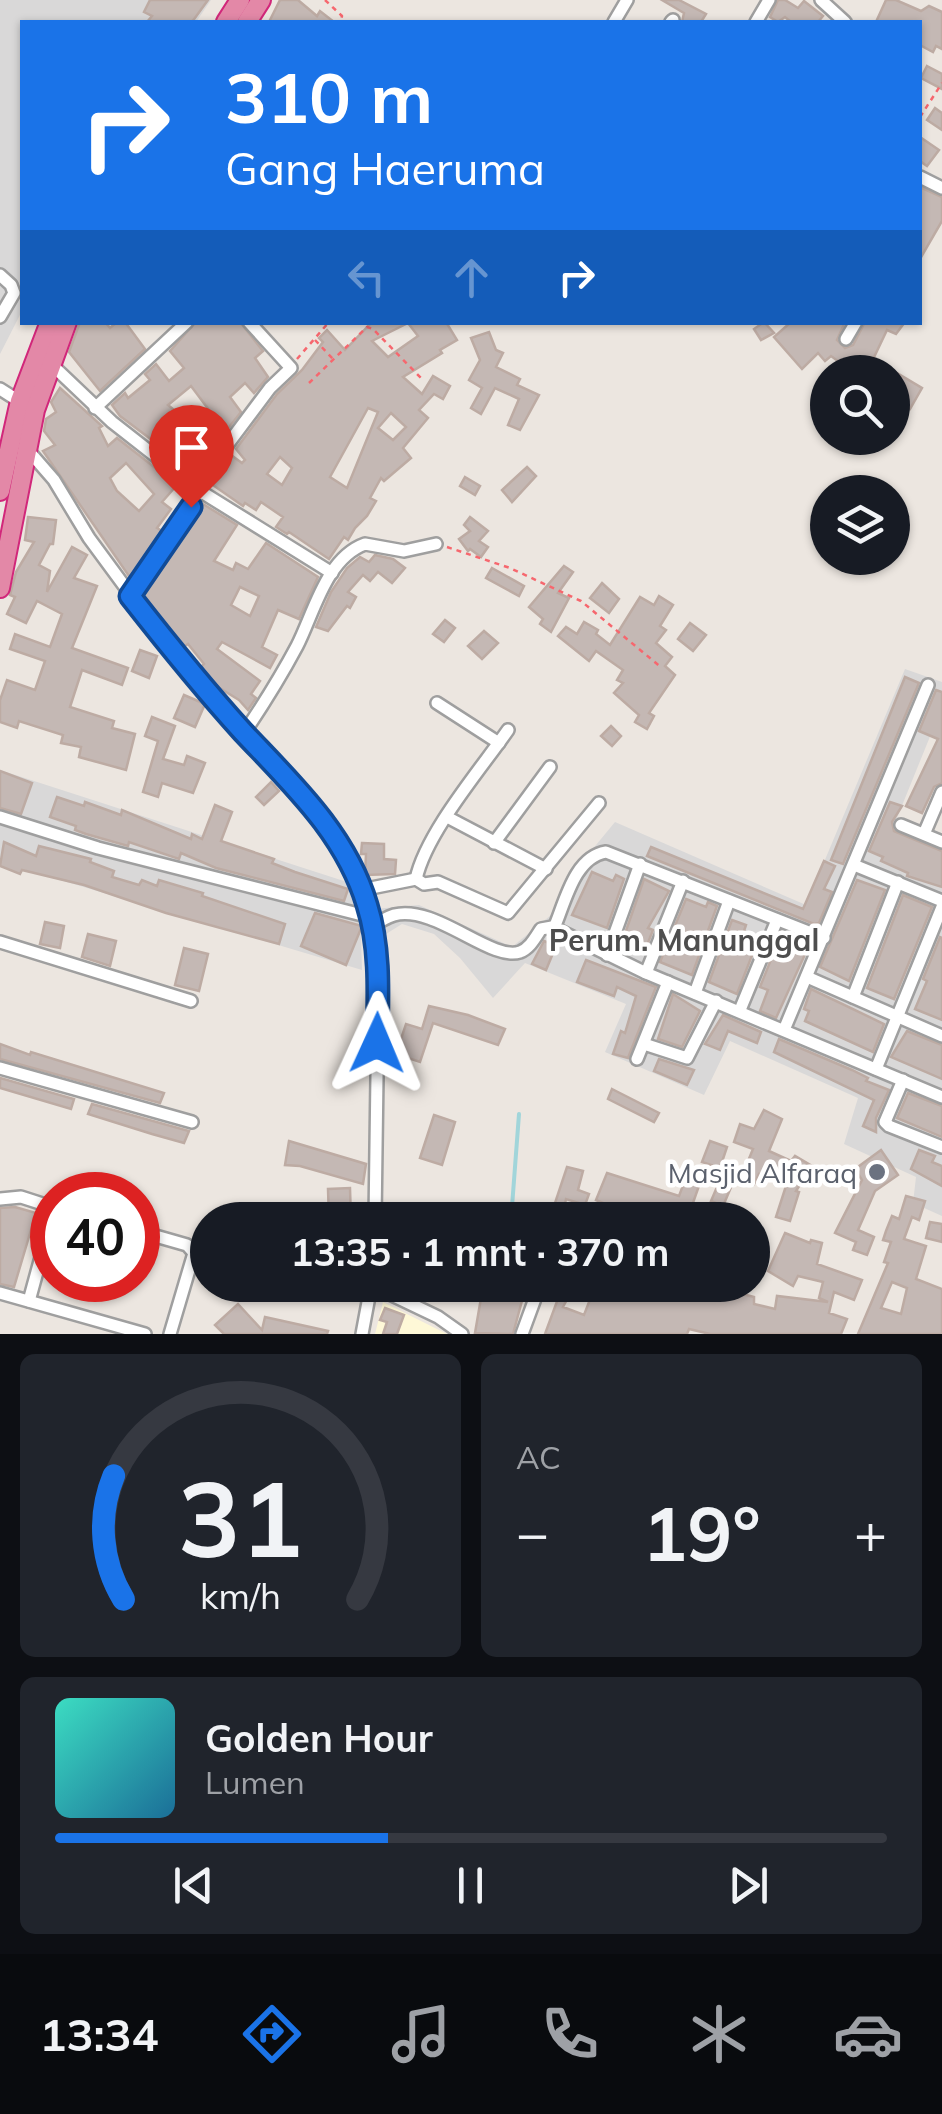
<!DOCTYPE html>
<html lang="id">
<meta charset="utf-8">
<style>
body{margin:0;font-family:Mulish,sans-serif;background:#20242c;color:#f1f3f6;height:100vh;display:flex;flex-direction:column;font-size:38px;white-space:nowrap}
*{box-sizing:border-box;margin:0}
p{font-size:32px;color:#9ea1a6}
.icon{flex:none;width:55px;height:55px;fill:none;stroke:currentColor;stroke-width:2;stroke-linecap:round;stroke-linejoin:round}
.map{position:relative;height:1334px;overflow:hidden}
.side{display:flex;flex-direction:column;gap:20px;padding:20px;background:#0d0f14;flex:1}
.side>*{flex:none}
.hud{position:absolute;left:20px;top:20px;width:902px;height:305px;border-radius:0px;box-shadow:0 2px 8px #0004;background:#1a73e8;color:#fff;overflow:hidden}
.tools{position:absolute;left:810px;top:355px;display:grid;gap:20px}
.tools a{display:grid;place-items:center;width:100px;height:100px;border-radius:50%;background:#171b24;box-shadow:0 2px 8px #0004;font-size:50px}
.speed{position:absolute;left:30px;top:1172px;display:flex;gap:20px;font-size:50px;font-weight:700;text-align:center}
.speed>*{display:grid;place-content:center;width:130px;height:130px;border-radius:50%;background:#171b24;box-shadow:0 2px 8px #0004;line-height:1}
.speed .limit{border:15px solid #d22;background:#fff;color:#111}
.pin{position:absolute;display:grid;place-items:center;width:85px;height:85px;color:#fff;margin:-102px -42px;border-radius:50% 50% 50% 0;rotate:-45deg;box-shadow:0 0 10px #0007}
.pin .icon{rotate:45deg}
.me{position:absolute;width:110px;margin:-55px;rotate:1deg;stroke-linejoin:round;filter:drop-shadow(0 0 8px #0008)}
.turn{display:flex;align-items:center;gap:35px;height:210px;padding:0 40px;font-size:45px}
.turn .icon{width:130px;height:130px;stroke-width:2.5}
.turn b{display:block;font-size:70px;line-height:85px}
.lanes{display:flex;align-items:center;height:95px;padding:0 40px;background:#0003;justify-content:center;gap:50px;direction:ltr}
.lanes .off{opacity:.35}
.big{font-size:75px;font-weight:700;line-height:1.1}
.side .card{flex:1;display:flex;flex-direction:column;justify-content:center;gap:15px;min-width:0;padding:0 35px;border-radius:15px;background:#20242c}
.side .dial{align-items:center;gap:0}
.dial svg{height:260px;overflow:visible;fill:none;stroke:#363941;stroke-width:7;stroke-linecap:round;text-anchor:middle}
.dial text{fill:#f1f3f6;stroke:none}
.song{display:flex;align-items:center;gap:30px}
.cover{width:120px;height:120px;border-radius:15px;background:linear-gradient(135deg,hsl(170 70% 55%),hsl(200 70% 35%))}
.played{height:10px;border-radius:5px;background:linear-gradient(90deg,#1a73e8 40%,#363941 40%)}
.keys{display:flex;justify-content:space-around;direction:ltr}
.heat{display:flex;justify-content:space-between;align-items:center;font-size:55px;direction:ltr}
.side .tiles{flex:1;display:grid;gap:20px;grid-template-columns:1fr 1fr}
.card:last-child{grid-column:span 2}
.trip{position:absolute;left:190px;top:1202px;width:580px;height:100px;border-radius:50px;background:#171b24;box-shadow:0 2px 8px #0004;font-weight:700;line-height:100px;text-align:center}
.tab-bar{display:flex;height:160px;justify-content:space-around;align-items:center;background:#090b0e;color:#9ea1a6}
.tab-bar .icon{width:70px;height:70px}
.tab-bar .current{color:#1a73e8}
.tab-bar b{font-size:45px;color:#f1f3f6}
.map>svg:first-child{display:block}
</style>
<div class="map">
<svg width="942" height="1334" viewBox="0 0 942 1334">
<rect width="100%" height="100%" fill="#ece6e0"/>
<g fill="#d9d8d8">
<polygon points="0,0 211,0 196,22 22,22 22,311 0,354"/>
<polygon points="905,669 942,682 942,707 886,845 942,871 942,1216 913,1203 916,1177 844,1144 858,1098 730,1041 704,1095 605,1052 626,1004 525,963 493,998 460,958 434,934 402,924 378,939 374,909 419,905 512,947 551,915 582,862 615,822 806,905"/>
<polygon points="0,770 347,882 360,903 362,970 0,862"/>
</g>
<polygon fill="#fef8d7" points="383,1302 447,1334 375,1334"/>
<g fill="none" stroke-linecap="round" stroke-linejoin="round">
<polyline stroke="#a1d5da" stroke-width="4" points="511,1220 519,1114"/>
</g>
<g fill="#c4b8b4" stroke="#bdaba3" stroke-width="2.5" fill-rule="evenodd">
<polygon points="150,0 208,0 192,22 147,22 152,16 144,12"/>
<polygon points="280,0 298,0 317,16 320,11 334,22 269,22"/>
<polygon points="662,0 679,0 706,14 701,22 682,22 684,13"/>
<polygon points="778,0 785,0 798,8 804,1 823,16 818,22 791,22 785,17 778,22 770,17"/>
<polygon points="886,0 896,0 921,11 929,6 942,12 942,49 936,46 933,52 920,45 920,22 876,22"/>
<polygon points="927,66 942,74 942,89 921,78"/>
<polygon points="935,108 942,113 942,130 927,120"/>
<polygon points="920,137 939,150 927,166 920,161"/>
<polygon points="920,187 942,197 942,221 920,259"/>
<polygon points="80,322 105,322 110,328 117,322 125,322 145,349 100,391 69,352"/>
<polygon points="196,322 240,322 263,351 255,358 268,377 254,393 245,383 230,397 241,412 226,431 215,418 207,415 209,410 191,386 168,405 197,429 180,461 120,416 112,405 125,393 128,398 150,380 145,374 156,364 169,381 184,368 170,351"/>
<path d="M372 322H446L457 340 440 350 442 353 403 377 422 394 433 376 450 386 443 399 434 394 419 410 428 418 403 448 411 458 384 481 381 478 370 498 376 501 367 516 355 528 348 540 344 537 329 559 289 532 287 534 276 527 283 517 261 502 256 510 245 503 243 506 210 483 231 455 242 463 245 460 236 449 277 394 302 370 323 342 319 338 327 330 345 350ZM408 323 418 336 388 357 372 341ZM368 408 378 412 347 488 330 477ZM391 413 406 427 393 440 378 428ZM280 457 292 468 282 485 267 474Z"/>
<polygon points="764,322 774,333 761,340 754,329"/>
<polygon points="791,322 845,322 837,340 845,348 853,345 865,322 905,322 896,334 887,330 867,372 853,372 831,356 825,361 818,353 802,369 774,337"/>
<polygon points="489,332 496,350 503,353 496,367 520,379 517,385 539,395 520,430 508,425 519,399 495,388 481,414 471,408 482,388 469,380 480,360 471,338"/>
<polygon points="892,370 922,388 910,409 892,398"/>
<path d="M60 388 102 426 99 428 108 446 117 438 177 485 162 502 171 509 157 528 162 531 131 579 43 451 55 445 44 431 46 419 56 412 51 402ZM126 463 154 494 139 511 117 491 110 478Z"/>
<polygon points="527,467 536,476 512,502 502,490"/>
<polygon points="465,477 480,486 475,495 460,486"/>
<path d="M203 504 237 525 214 561 233 570 236 563 248 569 266 543 318 577 299 619 278 610 262 647 277 655 270 668 222 642 217 649 260 681 251 694 256 698 248 710 239 700 218 687 201 667 204 664 188 644 185 646 177 638 143 595ZM240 587 259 596 250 616 231 605Z"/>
<polygon points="28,517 56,520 53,544 50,544 39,565 50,571 47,592 72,547 87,555 74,578 97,586 72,648 128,668 122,685 82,670 70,707 114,721 112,728 135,734 126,770 79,757 81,747 61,743 63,735 19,721 17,728 0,722 0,700 7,680 35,690 45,661 10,649 15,634 50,647 62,614 37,601 26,623 7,614 15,597 10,595 16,572 34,542 25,540"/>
<polygon points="470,517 488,531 479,541 488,547 481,557 470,549 468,551 459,539 470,531 464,525"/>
<polygon points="375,555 393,559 405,568 392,583 378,572 370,581 363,575 348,592 356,597 350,608 347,606 328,631 316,627 331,592 347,568 360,557 369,562"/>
<polygon points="564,566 573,572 558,593 569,598 551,632 540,624 543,619 529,607"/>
<polygon points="492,568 524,586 519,596 486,578"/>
<polygon points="602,583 619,599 609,613 590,598"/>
<polygon points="659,596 673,605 660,626 666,630 656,643 672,657 665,666 675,675 649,713 654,716 647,729 635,722 639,715 614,693 623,683 617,680 623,670 596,651 589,661 558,636 566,627 577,634 584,622 598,630 596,634 610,645 640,597 654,605"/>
<polygon points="445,620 455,628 444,642 433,634"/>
<polygon points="690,623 706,635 693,651 678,639"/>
<polygon points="484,631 498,643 482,659 468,646"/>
<polygon points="140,650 157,656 149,678 132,671"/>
<polygon points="905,677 919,683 843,864 831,860"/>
<polygon points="936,690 942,692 942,783 934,787 922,813 906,806 938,739 919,731"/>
<polygon points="184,695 205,704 195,727 174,718"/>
<polygon points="152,717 175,726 163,759 184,765 187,756 205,763 193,793 162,783 158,797 143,792 158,741 145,736"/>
<polygon points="611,726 621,736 612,746 601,736"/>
<polygon points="0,771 32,783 21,814 0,808"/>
<polygon points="271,782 279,791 264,805 256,797"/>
<polygon points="57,797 84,806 85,802 121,815 122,810 191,839 192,834 202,839 215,805 232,812 221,841 274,859 272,863 295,872 348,889 344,901 216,868 181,853 179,859 129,842 128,846 86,834 75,830 76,826 50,817"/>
<polygon points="890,802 902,806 892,822 894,831 942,851 942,887 907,876 908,873 881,861 883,857 869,851"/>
<polygon points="4,842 36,856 39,846 91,859 90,862 114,871 112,877 139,885 142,880 157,886 159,880 203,893 202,896 285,924 279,944 166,913 84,885 22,870 20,874 0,866"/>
<polygon points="362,843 384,844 384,859 396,860 395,874 365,875 366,854 361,854"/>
<polygon points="651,847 803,909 824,861 835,866 824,889 832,892 819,923 814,924 647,856"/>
<polygon points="592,872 613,881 616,875 624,879 607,928 572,915"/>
<polygon points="644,879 669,891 648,928 653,930 644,953 621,945"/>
<polygon points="857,880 885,890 849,981 820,967"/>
<polygon points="903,895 932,907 894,999 867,988"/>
<polygon points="686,899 706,907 708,902 717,906 692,975 660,962"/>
<polygon points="315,913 362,926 346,965 301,946"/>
<polygon points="732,920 746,925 743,934 758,940 737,994 709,982"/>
<polygon points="45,922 64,926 60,948 40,944"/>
<polygon points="782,932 795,937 792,944 807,950 776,1018 760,1011 768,990 760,987"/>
<polygon points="88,934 116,941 110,966 82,957"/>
<polygon points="940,937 942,938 942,1020 915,1009 927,981 923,979"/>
<polygon points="544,941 556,946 546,970 532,964"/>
<polygon points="184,948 208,954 199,991 175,985"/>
<polygon points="586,960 656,987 628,1058 613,1054 621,1031 625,1033 636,996 617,987 614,996 577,982"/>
<polygon points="811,989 884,1024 873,1052 805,1021 809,1011 804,1009"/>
<polygon points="673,994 700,1011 682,1047 658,1039"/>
<polygon points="429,1006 468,1015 505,1029 498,1045 433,1023 420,1062 396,1054 406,1024 422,1029"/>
<polygon points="723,1015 761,1032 757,1043 728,1031 720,1050 705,1044"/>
<polygon points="907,1031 942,1045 942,1079 891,1057"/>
<polygon points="779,1039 852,1070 868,1078 866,1081 889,1090 876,1118 876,1132 863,1126 874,1100 774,1052"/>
<polygon points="0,1044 30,1055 31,1052 164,1093 160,1103 0,1059"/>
<polygon points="659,1059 694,1070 687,1085 654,1071"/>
<polygon points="0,1078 74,1099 71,1109 0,1088"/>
<polygon points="612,1089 659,1113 654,1122 608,1099"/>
<polygon points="908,1093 942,1106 942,1137 897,1118"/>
<polygon points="92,1104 189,1131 184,1143 152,1134 88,1114"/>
<polygon points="764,1110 782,1119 769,1151 791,1161 795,1156 812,1166 796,1191 799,1192 790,1221 776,1217 786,1186 759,1174 754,1184 741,1178 753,1149 734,1142 740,1124 754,1129"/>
<polygon points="434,1115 455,1122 442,1165 420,1158"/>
<polygon points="289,1141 366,1164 363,1184 300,1166 285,1165"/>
<polygon points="710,1141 727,1147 720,1168 702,1162"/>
<polygon points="881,1150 898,1175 875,1191 858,1230 874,1237 867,1255 853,1250 856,1242 835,1233 862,1180 855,1169"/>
<polygon points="919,1150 935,1156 932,1162 942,1166 942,1186 911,1169"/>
<polygon points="567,1167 583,1171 578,1190 589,1194 585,1205 566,1199 564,1208 554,1206"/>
<polygon points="607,1173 679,1196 687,1175 701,1180 687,1220 608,1220 612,1207 596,1200"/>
<polygon points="720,1180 732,1185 723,1206 711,1201"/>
<polygon points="350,1188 351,1220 329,1220 328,1189"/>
<path d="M906 1196 925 1201 919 1220 912 1217 904 1239 926 1246 916 1279 942 1289V1334H858L888 1263 884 1262 891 1242 883 1240 886 1231 892 1216 899 1219ZM892 1282 907 1288 901 1314 881 1308Z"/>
<polygon points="15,1207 36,1213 14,1287 0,1284 0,1208"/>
<polygon points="930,1222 942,1224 942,1242 926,1238"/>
<path d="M785 1233 810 1243 811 1240 822 1243 817 1264 862 1280 854 1300 834 1292 829 1313 847 1319 841 1334H710L689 1329 687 1334H545L559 1296 553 1293 556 1285H681L679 1289 703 1295 706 1285H737L735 1292 754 1297V1304L775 1309 777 1296 828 1302 819 1298 823 1282 798 1276 793 1286 768 1271ZM571 1292 591 1297 584 1315 563 1307Z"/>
<polygon points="445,1285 530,1285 523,1297 513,1334 475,1333 481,1298"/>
<polygon points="238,1304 262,1330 265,1317 328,1331 327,1334 224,1334 215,1325"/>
<polygon points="385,1308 404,1315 397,1334 383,1334 387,1322 380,1320"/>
</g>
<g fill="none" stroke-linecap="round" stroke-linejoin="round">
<defs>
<g id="minor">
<polyline points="821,0 845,22"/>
<polyline points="614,22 627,0"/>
<polyline points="671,22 673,20"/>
<polyline points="756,22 769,0"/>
<polyline points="920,177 942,188"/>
<polyline points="0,275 11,285 14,293 0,317"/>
<polyline points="846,339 856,322"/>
<polyline points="51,364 112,422 200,491 332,573"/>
<polyline points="0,389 22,403"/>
<polyline points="95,408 187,322"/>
<polyline points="27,449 54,480 89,538 145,614 244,733 310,803 357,880 366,901 376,947 378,1004 375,1220"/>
<polyline points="195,488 270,388 291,368 249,322"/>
<polyline points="131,596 200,491"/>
<polyline points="437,703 499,743"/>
<path d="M244 733C263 705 281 676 297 646 314 613 326 558 365 544L404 551 436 544"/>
<polyline points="0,817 98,848 370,917"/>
<polyline points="447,817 546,869"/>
<polyline points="901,825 942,842"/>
<polyline points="924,834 942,792"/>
<polyline points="494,843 550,767"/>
<polyline points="854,865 942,901"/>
<path d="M416 879C426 833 480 770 508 730"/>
<polyline points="361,890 416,879 424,884 438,882 508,913 599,803"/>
<path d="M373 925C380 922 387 917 394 915 435 904 491 962 520 952 530 948 535 938 541 929L552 927 646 973 942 1097"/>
<path d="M554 928C565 903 574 857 606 852L824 938"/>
<polyline points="0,942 191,1001"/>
<polyline points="607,955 640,864"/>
<polyline points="646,973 683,881"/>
<polyline points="807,977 942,1036"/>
<polyline points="695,993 729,901"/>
<polyline points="853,997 898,882"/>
<polyline points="740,1010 777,920"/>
<polyline points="784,1030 928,685"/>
<polyline points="644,1044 687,1058 716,1001"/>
<polyline points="637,1059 668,982"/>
<polyline points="0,1068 192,1122"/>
<polyline points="876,1069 942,907"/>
<polyline points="903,1080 885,1122 889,1126 942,1147"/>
<polyline points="0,1199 21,1197 52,1207"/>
<polyline points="573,1220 576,1210"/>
<polyline points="138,1231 187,1245 194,1253 170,1334"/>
<polyline points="371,1285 438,1317 462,1334"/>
<polyline points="0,1293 145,1334"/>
<polyline points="29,1301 52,1217"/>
<polyline points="362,1334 371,1286"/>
<polyline points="522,1334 540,1285"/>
</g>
<g id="highway">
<polyline points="226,22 240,0"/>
<polyline points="247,22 261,0"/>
<polyline points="0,491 20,401 50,322"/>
<polyline points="0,588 35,410 67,322"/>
</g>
</defs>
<use href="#minor" stroke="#9f9f9f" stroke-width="16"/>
<use href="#highway" stroke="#d1277a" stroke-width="22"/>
<g stroke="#f6676e" stroke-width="2.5" stroke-dasharray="5 5" stroke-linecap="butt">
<polyline points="325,0 342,16 340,22"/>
<polyline points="920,117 942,83"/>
<polyline points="315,340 333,359"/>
<polyline points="297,359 329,322"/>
<polyline points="309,383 367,327 373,329 421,378"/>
<polyline points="447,547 510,568 581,601 662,668"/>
</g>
<use href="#minor" stroke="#fff" stroke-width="11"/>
<use href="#highway" stroke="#e388a7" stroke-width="18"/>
</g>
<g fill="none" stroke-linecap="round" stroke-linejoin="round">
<defs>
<path id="route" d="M191 507 130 596C166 642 204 689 243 732 292 784 346 834 367 905 381 949 378 998 377 1043"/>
</defs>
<use href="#route" stroke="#114b97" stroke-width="25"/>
<use href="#route" stroke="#1a73e8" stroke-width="18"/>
</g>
<circle fill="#6b7280" stroke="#fff" stroke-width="4" cx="877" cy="1172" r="10"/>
<g text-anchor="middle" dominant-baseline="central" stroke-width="9" stroke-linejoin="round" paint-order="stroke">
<g font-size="28" fill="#5b616d" stroke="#fff" text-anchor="end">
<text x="857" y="1172">Masjid Alfaraq</text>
</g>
<g font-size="30" font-weight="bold" fill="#4e4e4e" stroke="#fff">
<text x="684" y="940">Perum. Manunggal</text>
</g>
</g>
</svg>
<div class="tools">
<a><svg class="icon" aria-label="search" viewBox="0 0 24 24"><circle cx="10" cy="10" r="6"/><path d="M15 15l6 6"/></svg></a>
<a><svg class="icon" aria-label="layers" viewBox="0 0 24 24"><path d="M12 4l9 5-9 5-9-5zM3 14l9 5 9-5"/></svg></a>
</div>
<div class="speed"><div class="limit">40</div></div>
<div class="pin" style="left:191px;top:507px;background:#d93025"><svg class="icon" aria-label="arrive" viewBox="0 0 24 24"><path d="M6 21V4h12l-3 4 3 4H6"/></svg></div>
<svg class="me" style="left:377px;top:1043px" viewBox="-20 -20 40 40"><path d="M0-17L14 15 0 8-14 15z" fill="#1a73e8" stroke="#fff" stroke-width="4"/></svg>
<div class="trip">13:35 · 1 mnt · 370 m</div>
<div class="hud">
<div class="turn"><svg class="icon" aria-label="right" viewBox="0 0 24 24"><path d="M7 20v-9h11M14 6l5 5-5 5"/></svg><div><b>310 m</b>Gang Haeruma</div></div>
<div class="lanes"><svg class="icon off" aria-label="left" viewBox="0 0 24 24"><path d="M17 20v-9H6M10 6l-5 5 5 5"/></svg><svg class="icon off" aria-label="ahead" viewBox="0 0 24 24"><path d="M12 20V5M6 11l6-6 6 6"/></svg><svg class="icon" aria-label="right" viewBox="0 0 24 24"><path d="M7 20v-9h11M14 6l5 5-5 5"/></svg></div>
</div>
</div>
<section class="side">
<div class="tiles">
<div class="card dial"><svg viewBox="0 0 100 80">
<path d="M14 69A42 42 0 1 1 86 69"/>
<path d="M14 69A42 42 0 0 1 11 31" stroke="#1a73e8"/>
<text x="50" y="56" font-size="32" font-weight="700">31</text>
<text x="50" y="72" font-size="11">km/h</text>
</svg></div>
<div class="card"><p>AC</p>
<div class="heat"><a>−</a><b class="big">19°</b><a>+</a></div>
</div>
<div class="card">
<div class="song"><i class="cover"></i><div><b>Golden Hour</b><p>Lumen</p></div></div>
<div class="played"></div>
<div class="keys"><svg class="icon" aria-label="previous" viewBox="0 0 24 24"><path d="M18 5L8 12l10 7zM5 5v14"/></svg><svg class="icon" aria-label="pause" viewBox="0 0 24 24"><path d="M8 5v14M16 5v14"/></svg><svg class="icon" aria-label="next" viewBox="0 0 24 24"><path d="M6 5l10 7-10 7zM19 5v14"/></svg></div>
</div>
</div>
</section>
<nav class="tab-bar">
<b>13:34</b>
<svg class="icon current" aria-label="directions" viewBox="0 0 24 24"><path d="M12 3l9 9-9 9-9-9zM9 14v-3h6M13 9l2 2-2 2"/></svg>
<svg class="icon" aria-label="music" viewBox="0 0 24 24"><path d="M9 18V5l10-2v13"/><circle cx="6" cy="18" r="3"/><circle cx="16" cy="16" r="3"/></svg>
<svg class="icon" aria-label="phone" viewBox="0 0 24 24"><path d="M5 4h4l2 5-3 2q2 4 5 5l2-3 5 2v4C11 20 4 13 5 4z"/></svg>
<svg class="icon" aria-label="climate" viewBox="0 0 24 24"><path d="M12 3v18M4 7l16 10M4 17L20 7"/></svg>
<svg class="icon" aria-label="car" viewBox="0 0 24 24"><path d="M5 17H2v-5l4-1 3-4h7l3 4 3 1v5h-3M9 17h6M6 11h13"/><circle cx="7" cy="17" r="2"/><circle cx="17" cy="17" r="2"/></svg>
</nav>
